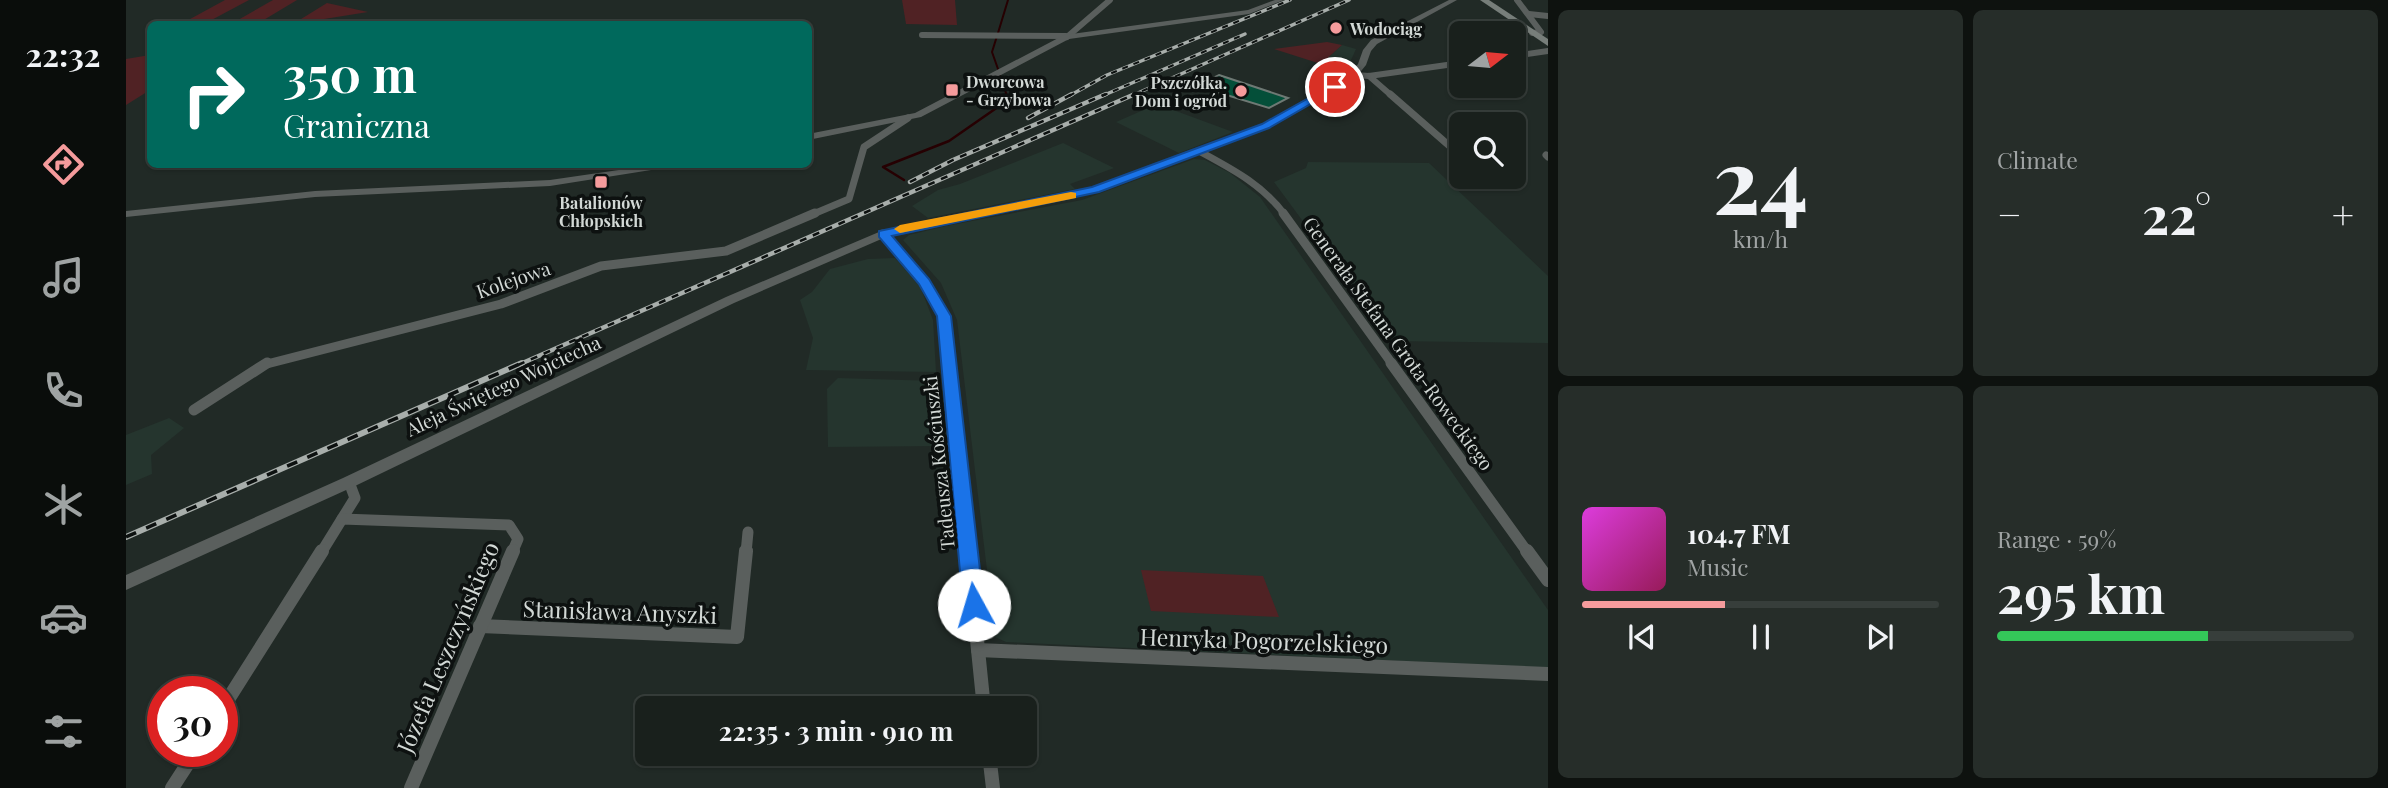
<!DOCTYPE html>
<meta charset="utf-8">
<style>
body{margin:0;font-family:"Playfair Display",serif;background:#262d29;color:#f1f3f6;height:100vh;display:flex;flex-direction:column;font-size:26px;white-space:nowrap}
*{box-sizing:border-box;margin:0}
p{font-size:23px;color:#9fa3a3}
.icon{flex:none;width:38px;height:38px;fill:none;stroke:currentColor;stroke-width:2;stroke-linecap:round;stroke-linejoin:round}
.map{position:relative;flex:1;overflow:hidden}
.panel{display:flex;flex-direction:column;gap:10px;padding:10px;background:#0e120f;width:840px}
.panel>*{flex:none}
.hud{position:absolute;left:21px;top:21px;width:665px;height:147px;border-radius:10px;box-shadow:0 2px 5px #0004,0 0 0 2px #373e3b;background:#00695c;color:#fff;overflow:hidden}
.needle{width:46px;rotate:74deg}
.controls{position:absolute;left:1323px;top:21px;display:grid;gap:14px}
.controls a{display:grid;place-items:center;width:77px;height:77px;border-radius:10px;background:#19201c;box-shadow:0 2px 5px #0004,0 0 0 2px #373e3b;font-size:35px}
.speed{position:absolute;left:21px;top:676px;display:flex;gap:14px;font-size:35px;font-weight:700;text-align:center}
.speed>*{display:grid;place-content:center;width:91px;height:91px;border-radius:50%;background:#19201c;box-shadow:0 2px 5px #0004,0 0 0 2px #373e3b;line-height:1}
.speed .limit{border:10px solid #d22;background:#fff;color:#111}
.pin{position:absolute;display:grid;place-items:center;width:60px;height:60px;color:#fff;margin:-30px;border:4px solid #fff;border-radius:50%;box-shadow:0 2px 7px #0007}
.me{position:absolute;width:77px;margin:-38px;rotate:354deg;stroke-linejoin:round;filter:drop-shadow(0 0 5px #0008)}
.turn{display:flex;align-items:center;gap:24px;height:147px;padding:0 21px;font-size:32px}
.turn .icon{width:91px;height:91px;stroke-width:2.5}
.turn b{display:block;font-size:49px;line-height:60px}
.big{font-size:52px;font-weight:700;line-height:1.1}
.panel .card{flex:1;display:flex;flex-direction:column;justify-content:center;gap:10px;min-width:0;padding:0 24px;border-radius:10px;background:#262d29}
.panel .dial{align-items:center;gap:0}
.dial b{font-size:91px;line-height:1}
.song{display:flex;align-items:center;gap:21px}
.cover{width:84px;height:84px;border-radius:10px;background:linear-gradient(135deg,hsl(300 70% 55%),hsl(330 70% 35%))}
.played{height:7px;border-radius:4px;background:linear-gradient(90deg,#f59b9c 40%,#373e3b 40%)}
.keys{display:flex;justify-content:space-around;direction:ltr}
.heat{display:flex;justify-content:space-between;align-items:center;font-size:38px;direction:ltr}
.charge{height:10px;border-radius:5px;background:linear-gradient(90deg,#34c759 59%,#373e3b 0)}
.panel .tiles{flex:1;display:grid;gap:10px;grid-template-columns:repeat(2,1fr)}
.trip{position:absolute;left:509px;top:696px;width:402px;height:70px;border-radius:10px;background:#19201c;box-shadow:0 2px 5px #0004,0 0 0 2px #373e3b;font-weight:700;line-height:70px;text-align:center}
main{display:flex;flex:1;min-height:0}
.dock{display:flex;flex-direction:column;width:126px;justify-content:space-around;align-items:center;background:#0a0d0b;color:#9fa3a3}
.dock .icon{width:49px;height:49px}
.dock .on{color:#f59b9c}
.dock b{font-size:32px;color:#f1f3f6}
.map>svg:first-child{display:block}
</style>
<main>
<nav class="dock">
<b>22:32</b>
<svg class="icon on" aria-label="directions" viewBox="0 0 24 24"><path d="M12 3l9 9-9 9-9-9zM9 14v-3h6M13 9l2 2-2 2"/></svg>
<svg class="icon" aria-label="music" viewBox="0 0 24 24"><path d="M9 18V5l10-2v13"/><circle cx="6" cy="18" r="3"/><circle cx="16" cy="16" r="3"/></svg>
<svg class="icon" aria-label="phone" viewBox="0 0 24 24"><path d="M5 4h4l2 5-3 2q2 4 5 5l2-3 5 2v4C11 20 4 13 5 4z"/></svg>
<svg class="icon" aria-label="climate" viewBox="0 0 24 24"><path d="M12 3v18M4 7l16 10M4 17L20 7"/></svg>
<svg class="icon" aria-label="car" viewBox="0 0 24 24"><path d="M5 17H2v-5l4-1 3-4h7l3 4 3 1v5h-3M9 17h6M6 11h13"/><circle cx="7" cy="17" r="2"/><circle cx="17" cy="17" r="2"/></svg>
<svg class="icon" aria-label="filters" viewBox="0 0 24 24"><path d="M4 7h16M4 17h16"/><circle cx="9" cy="7" r="2"/><circle cx="15" cy="17" r="2"/></svg>
</nav>
<div class="map">
<svg width="1422" height="788" viewBox="0 0 1422 788">
<rect width="100%" height="100%" fill="#212a26"/>
<g fill="#25352e">
<polygon points="1216,45 1230,49 1220,71 1195,64"/>
<polygon points="1031,104 1107,132 1053,153 990,122"/>
<polygon points="937,143 988,168 944,184 949,189 802,218 786,206 812,190 834,184"/>
<polygon points="1068,159 1079,160 1104,173 1134,197 1422,610 1422,668 880,642 869,637 831,320 815,283 777,240 783,235 820,226 956,200"/>
<polygon points="1182,162 1303,163 1422,276 1422,343 1265,341 1148,182 1180,168"/>
<polygon points="769,258 794,286 807,320 810,372 680,370 687,338 674,300 686,292 704,269 742,259"/>
<polygon points="712,378 810,381 814,446 702,447 701,389"/>
<polygon points="43,418 58,428 25,455 26,474 0,485 0,435"/>
</g>
<g fill="#502224">
<polygon points="99,0 123,0 78,24 55,24"/>
<polygon points="147,0 171,0 131,24 105,24"/>
<polygon points="776,0 829,0 831,25 780,24"/>
<polygon points="201,3 242,12 167,24"/>
<polygon points="1201,42 1216,45 1195,64 1148,49"/>
<polygon points="24,55 24,90 0,105 0,59"/>
<polygon points="1015,570 1137,576 1153,617 1025,611"/>
</g>
<g fill="none" stroke-linecap="round" stroke-linejoin="round">
<g stroke="#260002" stroke-width="2">
<polyline points="872,33 882,0"/>
<polyline points="871,36 866,52 872,69"/>
<polyline points="874,76 881,96"/>
</g>
<polyline stroke="#260002" stroke-width="2.5" points="778,180 757,167 823,141 882,100 880,94"/>
</g>
<polygon fill="#044f39" stroke="#6e7974" stroke-width="2" points="1093,75 1162,98 1143,108 1071,86"/>
<g fill="none" stroke-linecap="round" stroke-linejoin="round">
<g stroke="#5a5f5d" stroke-width="6">
<polyline points="1391,0 1415,32 1406,33"/>
<polyline points="1403,14 1422,16"/>
<polyline points="796,35 940,36"/>
<polyline points="941,37 984,0"/>
<polyline points="1388,56 1422,51"/>
<polyline points="1229,75 1243,76 1335,63"/>
<polyline points="1243,76 1266,96"/>
</g>
<g stroke="#5a5f5d" stroke-width="7">
<polyline points="1264,94 1335,156"/>
<path d="M1073 151C1106 169 1136 184 1159 215"/>
<polyline points="1420,155 1422,157"/>
<polyline points="685,215 723,199 738,147 782,118"/>
</g>
<g stroke="#5a5f5d" stroke-width="9">
<polyline points="1157,213 1267,365"/>
<polyline points="757,234 799,282 818,316 823,365"/>
<polyline points="137,365 375,304 475,266 600,251 689,213"/>
</g>
<g stroke="#5a5f5d" stroke-width="11">
<polyline points="823,363 842,553"/>
<polyline points="1265,363 1402,553"/>
<polyline points="68,410 141,363"/>
<polyline points="216,519 229,498 223,482"/>
<polyline points="195,553 216,519 383,525 392,539 386,553"/>
<polyline points="620,553 622,532"/>
</g>
<g stroke="#5a5f5d" stroke-width="14">
<polyline points="842,551 858,709"/>
<polyline points="1401,551 1422,580"/>
<polyline points="354,626 611,637 620,551"/>
<polyline points="852,650 1422,674"/>
<polyline points="96,709 196,551"/>
<polyline points="863,754 867,788"/>
<polyline points="46,788 70,751"/>
<polyline points="285,788 387,551"/>
</g>
<g fill="#5a5f5d" fill-rule="evenodd">
<polygon points="1149,0 1158,0 1123,14 943,39 795,117 682,140 682,134 789,113 938,35 1122,10"/>
<polygon points="1323,0 1331,0 1251,44 1245,51 1240,65 1227,81 1142,128 973,192 760,237 608,303 229,486 0,590 0,575 217,478 600,297 753,232 966,187 1136,124 1221,77 1232,64 1237,50 1245,40"/>
<polygon points="534,164 563,164 424,186 189,197 0,217 0,211 189,191 424,180"/>
</g>
<polygon fill="#777e7a" fill-rule="evenodd" points="1354,0 1363,0 1422,39 1422,46"/>
<defs>
<g id="rail-far2">
<polyline points="943,96 981,75 1164,0"/>
<polyline points="976,96 1119,34"/>
<polyline points="1005,96 1223,0"/>
</g>
<g id="rail-far1">
<polyline points="902,118 946,94"/>
<polyline points="784,182 827,160 980,94"/>
<polyline points="392,365 1009,94"/>
</g>
<polyline id="rail" points="0,537 396,363"/>
</defs>
<use href="#rail-far2" stroke="#a8aeab" stroke-width="3.5"/>
<use href="#rail-far1" stroke="#a8aeab" stroke-width="4.5"/>
<use href="#rail" stroke="#a8aeab" stroke-width="6"/>
<use href="#rail-far2" stroke="#0d1110" stroke-width="2" stroke-dasharray="6" stroke-linecap="butt"/>
<use href="#rail-far1" stroke="#0d1110" stroke-width="2.5" stroke-dasharray="7" stroke-linecap="butt"/>
<use href="#rail" stroke="#0d1110" stroke-width="3.5" stroke-dasharray="11" stroke-linecap="butt"/>
</g>
<polygon fill="#1a73e8" stroke="#114b97" stroke-width="2" points="1206,85 1214,87 1143,128 973,192 766,236 803,279 825,316 858,605 855,611 848,613 840,611 837,605 811,316 793,284 753,237 753,231 966,187 1136,124"/>
<polygon fill="#f59e0b" points="945,192 950,193 950,198 774,233 768,229 774,225"/>
<g fill="#f59b9c" stroke="#0d1110" stroke-width="2.5">
<circle cx="1210" cy="28" r="7"/>
<rect x="819" y="83" width="14" height="14" rx="3.5"/>
<circle cx="1115" cy="91" r="7"/>
<rect x="468" y="175" width="14" height="14" rx="3.5"/>
</g>
<g text-anchor="middle" dominant-baseline="central" stroke-width="7" stroke-linejoin="round" paint-order="stroke">
<g font-size="16" font-weight="bold" fill="#d2d8d5" stroke="#0d1110" text-anchor="start">
<text x="1224" y="28">Wodociąg</text>
<text x="840" y="81">Dworcowa<tspan x="840" dy="18">- Grzybowa</tspan></text>
<text x="1101" y="82" text-anchor="end">Pszczółka.<tspan x="1101" dy="18">Dom i ogród</tspan></text>
<text x="475" y="202" text-anchor="middle">Batalionów<tspan x="475" dy="18">Chłopskich</tspan></text>
</g>
<g font-size="19" fill="#d2d8d5" stroke="#0d1110">
<text transform="translate(387 279) rotate(-19)">Kolejowa</text>
<text transform="translate(1273 343) rotate(54)">Generała Stefana Grota-Roweckiego</text>
<text transform="translate(377 385) rotate(-25)">Aleja Świętego Wojciecha</text>
<text transform="translate(812 463) rotate(-96)">Tadeusza Kościuszki</text>
</g>
<g font-size="23" fill="#d2d8d5" stroke="#0d1110">
<text transform="translate(494 611) rotate(2)">Stanisława Anyszki</text>
<text transform="translate(1138 640) rotate(2)">Henryka Pogorzelskiego</text>
<text transform="translate(321 647) rotate(-67)">Józefa Leszczyńskiego</text>
</g>
</g>
</svg>
<div class="controls">
<a><svg class="needle" viewBox="-14 -14 28 28"><path d="M0-13l5 13h-10z" fill="#e53935"/><path d="M0 13l5-13h-10z" fill="#9fa3a3"/></svg></a>
<a><svg class="icon" aria-label="search" viewBox="0 0 24 24"><circle cx="10" cy="10" r="6"/><path d="M15 15l6 6"/></svg></a>
</div>
<div class="speed"><div class="limit">30</div></div>
<div class="pin" style="left:1209px;top:87px;background:#d93025"><svg class="icon" aria-label="arrive" viewBox="0 0 24 24"><path d="M6 21V4h12l-3 4 3 4H6"/></svg></div>
<svg class="me" style="left:848px;top:605px" viewBox="-20 -20 40 40"><circle r="19" fill="#fff"/><path d="M0-13L10 11 0 6-10 11z" fill="#1a73e8"/></svg>
<div class="trip">22:35 · 3 min · 910 m</div>
<div class="hud">
<div class="turn"><svg class="icon" aria-label="right" viewBox="0 0 24 24"><path d="M7 20v-9h11M14 6l5 5-5 5"/></svg><div><b>350 m</b>Graniczna</div></div>
</div>
</div>
<section class="panel">
<div class="tiles">
<div class="card dial"><b>24</b><p>km/h</p></div>
<div class="card"><p>Climate</p>
<div class="heat"><a>−</a><b class="big">22°</b><a>+</a></div>
</div>
<div class="card">
<div class="song"><i class="cover"></i><div><b>104.7 FM</b><p>Music</p></div></div>
<div class="played"></div>
<div class="keys"><svg class="icon" aria-label="previous" viewBox="0 0 24 24"><path d="M18 5L8 12l10 7zM5 5v14"/></svg><svg class="icon" aria-label="pause" viewBox="0 0 24 24"><path d="M8 5v14M16 5v14"/></svg><svg class="icon" aria-label="next" viewBox="0 0 24 24"><path d="M6 5l10 7-10 7zM19 5v14"/></svg></div>
</div>
<div class="card"><p>Range · 59%</p><b class="big">295 km</b><div class="charge"></div></div>
</div>
</section>
</main>
